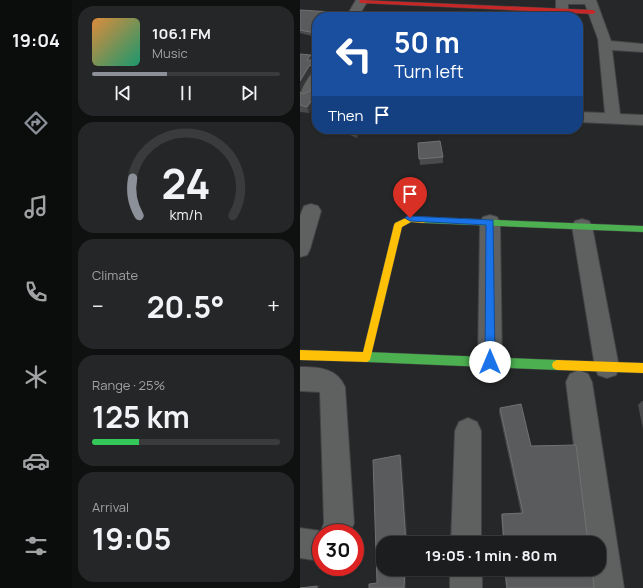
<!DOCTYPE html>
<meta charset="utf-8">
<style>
body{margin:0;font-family:Manrope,sans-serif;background:#252627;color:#f1f3f6;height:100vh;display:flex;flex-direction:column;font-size:15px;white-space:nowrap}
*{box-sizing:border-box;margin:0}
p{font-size:13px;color:#a0a2a4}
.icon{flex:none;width:22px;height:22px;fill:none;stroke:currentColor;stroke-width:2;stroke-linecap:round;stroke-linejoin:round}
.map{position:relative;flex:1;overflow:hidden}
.drawer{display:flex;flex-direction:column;gap:6px;padding:6px;background:#0f1010;width:228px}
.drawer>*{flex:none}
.hud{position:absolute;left:12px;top:12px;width:271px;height:122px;border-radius:16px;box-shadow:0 1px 3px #0004,0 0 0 1px #3a3b3c;background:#1a4fa0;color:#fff;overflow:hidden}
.speed{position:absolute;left:12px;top:524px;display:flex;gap:8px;font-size:20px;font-weight:700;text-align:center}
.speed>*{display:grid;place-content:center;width:52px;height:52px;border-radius:50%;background:#1c1d1e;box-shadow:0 1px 3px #0004,0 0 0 1px #3a3b3c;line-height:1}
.speed .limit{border:6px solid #d22;background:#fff;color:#111}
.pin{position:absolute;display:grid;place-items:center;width:34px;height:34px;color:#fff;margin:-41px -17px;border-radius:50% 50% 50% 0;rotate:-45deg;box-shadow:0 0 4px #0007}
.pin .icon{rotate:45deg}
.me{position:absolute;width:44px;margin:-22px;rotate:0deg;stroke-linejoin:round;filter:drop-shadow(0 0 3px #0008)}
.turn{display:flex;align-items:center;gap:14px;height:84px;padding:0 16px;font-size:18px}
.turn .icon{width:52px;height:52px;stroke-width:2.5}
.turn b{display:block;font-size:28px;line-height:34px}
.then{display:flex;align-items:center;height:38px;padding:0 16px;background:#0003;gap:8px;font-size:15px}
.big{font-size:30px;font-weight:700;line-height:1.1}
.drawer .card{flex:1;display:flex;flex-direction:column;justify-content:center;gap:6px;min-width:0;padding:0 14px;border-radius:16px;background:#252627}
.drawer .dial{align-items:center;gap:0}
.dial svg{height:104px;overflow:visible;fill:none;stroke:#3a3b3c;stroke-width:7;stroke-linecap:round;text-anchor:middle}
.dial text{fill:#f1f3f6;stroke:none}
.song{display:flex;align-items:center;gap:12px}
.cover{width:48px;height:48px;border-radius:6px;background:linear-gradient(135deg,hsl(30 70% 55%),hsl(160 70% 35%))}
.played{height:4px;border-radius:2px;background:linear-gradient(90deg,#8c9099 40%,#3a3b3c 40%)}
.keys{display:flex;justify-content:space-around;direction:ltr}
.heat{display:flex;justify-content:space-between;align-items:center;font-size:22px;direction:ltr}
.charge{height:6px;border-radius:3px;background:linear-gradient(90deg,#34c759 25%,#3a3b3c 0)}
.trip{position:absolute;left:76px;top:536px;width:230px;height:40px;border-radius:16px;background:#1c1d1e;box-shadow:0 1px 3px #0004,0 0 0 1px #3a3b3c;font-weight:700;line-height:40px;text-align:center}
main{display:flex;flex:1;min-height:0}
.tabs{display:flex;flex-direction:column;width:72px;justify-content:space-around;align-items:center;background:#0b0c0c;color:#a0a2a4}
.tabs .icon{width:28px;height:28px}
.tabs .current{color:#8c9099}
.tabs b{font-size:18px;color:#f1f3f6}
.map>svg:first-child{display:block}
</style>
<main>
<nav class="tabs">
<b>19:04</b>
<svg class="icon current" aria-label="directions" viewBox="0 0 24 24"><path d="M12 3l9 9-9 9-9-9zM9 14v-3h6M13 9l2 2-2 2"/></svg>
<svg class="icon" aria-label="music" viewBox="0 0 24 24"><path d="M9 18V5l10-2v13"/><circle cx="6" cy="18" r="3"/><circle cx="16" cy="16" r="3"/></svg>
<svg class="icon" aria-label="phone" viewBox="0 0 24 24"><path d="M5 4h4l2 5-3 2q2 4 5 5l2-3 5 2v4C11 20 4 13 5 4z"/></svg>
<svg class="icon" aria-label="climate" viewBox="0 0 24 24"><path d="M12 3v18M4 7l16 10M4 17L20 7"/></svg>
<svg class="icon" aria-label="car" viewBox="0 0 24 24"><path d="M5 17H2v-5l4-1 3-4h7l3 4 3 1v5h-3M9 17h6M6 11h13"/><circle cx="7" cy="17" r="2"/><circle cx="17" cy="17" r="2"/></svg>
<svg class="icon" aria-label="filters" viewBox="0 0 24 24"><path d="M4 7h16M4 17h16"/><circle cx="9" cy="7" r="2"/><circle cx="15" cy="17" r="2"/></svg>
</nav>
<section class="drawer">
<div class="card">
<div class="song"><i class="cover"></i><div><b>106.1 FM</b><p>Music</p></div></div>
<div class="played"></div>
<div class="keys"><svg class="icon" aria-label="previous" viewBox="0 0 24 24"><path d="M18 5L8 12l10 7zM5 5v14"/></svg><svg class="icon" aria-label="pause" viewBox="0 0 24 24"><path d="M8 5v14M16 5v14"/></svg><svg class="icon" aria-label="next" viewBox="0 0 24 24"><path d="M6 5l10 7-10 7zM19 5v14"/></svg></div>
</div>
<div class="card dial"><svg viewBox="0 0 100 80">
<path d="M14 69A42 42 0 1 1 86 69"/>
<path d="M14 69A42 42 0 0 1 9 40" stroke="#8c9099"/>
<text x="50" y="56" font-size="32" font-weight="700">24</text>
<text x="50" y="72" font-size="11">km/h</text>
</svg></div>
<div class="card"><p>Climate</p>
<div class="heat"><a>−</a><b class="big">20.5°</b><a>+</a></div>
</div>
<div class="card"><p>Range · 25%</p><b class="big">125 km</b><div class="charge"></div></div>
<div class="card"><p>Arrival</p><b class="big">19:05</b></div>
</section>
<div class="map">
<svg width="343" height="588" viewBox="0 0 343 588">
<rect width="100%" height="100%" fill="#262728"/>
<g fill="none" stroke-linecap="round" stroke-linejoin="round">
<defs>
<g id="street">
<polygon points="56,0 66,0 67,2 58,17 46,17"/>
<polygon points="256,0 296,0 311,41 343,44 343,52 312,50 320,114 343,115 343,125 278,122 278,112 305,113 298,39 285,4 268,4 268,11 266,14 258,14 256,11"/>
<path d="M17 72C17 82 17 88 11 97L6 99 1 97C0 89 7 80 12 73Z"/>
<polygon points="11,204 18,206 21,211 10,249 7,255 0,257 0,216 4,206"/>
<polygon points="190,215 197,217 200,222 202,362 199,370 190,373 181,370 178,362 180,222 183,217"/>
<polygon points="282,219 289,221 292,226 319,367 316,375 307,378 298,375 295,367 272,226 275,221"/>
<path d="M0 367C19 367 37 368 45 387L54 523 50 533H21V561L0 558V528L21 531 24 523 20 392 0 391Z"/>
<polygon points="279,370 288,374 292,382 324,588 292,588 290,569 299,569 299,543 286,543 266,382 270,374"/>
<polygon points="168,418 177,422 181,431 181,543 151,543 155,431 159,422"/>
<rect x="150" y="569" width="32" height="19"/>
</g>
<g id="fast">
<polygon points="124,217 343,226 343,232 124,223 120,220"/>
<polygon points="67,352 257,360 261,362 262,365 261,368 257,370 67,362 64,360 62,357 64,354"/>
</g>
<g id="slow">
<polygon points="110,216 124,217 128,220 124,223 111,222 102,227 70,360 67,362 0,360 0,350 63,352 94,225 95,223"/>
<polygon points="257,360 343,363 343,373 257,370 253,368 252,365 253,362"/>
</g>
<polygon id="jam" points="60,0 293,10 296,12 293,14 61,3 59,2"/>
</defs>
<use href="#street" stroke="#424344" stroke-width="2"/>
<use href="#fast" stroke="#424344" stroke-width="1"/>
<use href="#slow" stroke="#424344" stroke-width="1"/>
<use href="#jam" stroke="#424344" stroke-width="1"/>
<use href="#street" fill="#5f6060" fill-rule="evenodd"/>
<use href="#fast" fill="#4caf50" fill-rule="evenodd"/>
<use href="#slow" fill="#ffc107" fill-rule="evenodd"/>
<use href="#jam" fill="#c62828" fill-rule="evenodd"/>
</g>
<g fill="#494a4b">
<polygon points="0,10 33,15 16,37 0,33"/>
<polygon points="12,60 17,60 17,102 9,113 0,112 0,92 3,94 10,91 16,79 16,71 11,72 0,91"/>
<polygon points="49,129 63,129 57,138 50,135"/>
<polygon points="118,143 143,157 143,163 120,165"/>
<polygon points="342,401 343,401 343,429 338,405"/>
<polygon points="200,408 231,446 288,543 290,543 203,543 201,515 202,514 221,513 199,412"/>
<polygon points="204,569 293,569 292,569 294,588 206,588"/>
</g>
<g fill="#343536">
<polygon points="32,12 33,15 32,17 28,17"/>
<polygon points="11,55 13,61 16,64 17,71 11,72 0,91 0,81 7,60"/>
<polygon points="17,93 17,102 9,113 7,107"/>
<polygon points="56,129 63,129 57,138 55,131"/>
<polygon points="100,455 102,457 108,543 106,543"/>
<polygon points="105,569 106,569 106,588 104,588"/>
<polygon points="20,585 19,588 17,588 17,586"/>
</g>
<g fill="#5a5b5c" stroke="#707172">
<polygon points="0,10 32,12 28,17 17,17 17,31 15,33 0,30"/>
<polygon points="0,54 11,55 7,60 17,60 17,93 7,107 0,105 0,92 3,94 10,91 16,79 16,64 9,66 0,81"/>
<polygon points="51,129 56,129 55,131"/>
<polygon points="140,141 143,157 119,159 118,143"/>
<polygon points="221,404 231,446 276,445 288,543 290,543 204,543 202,514 223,513 200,408"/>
<polygon points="100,455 106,543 83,543 83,569 105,569 104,588 69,588 69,584 77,583 73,460"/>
<polygon points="205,569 293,569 292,569 294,588 207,588"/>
<polygon points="17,586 17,588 0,588"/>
</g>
<polygon fill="#1a73e8" stroke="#114b97" points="107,216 193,220 195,362 193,365 190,367 186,365 185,362 186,225 110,221 105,218"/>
</svg>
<div class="speed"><div class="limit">30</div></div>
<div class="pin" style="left:110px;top:218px;background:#d93025"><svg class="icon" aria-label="arrive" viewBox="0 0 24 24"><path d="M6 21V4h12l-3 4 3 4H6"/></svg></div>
<svg class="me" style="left:190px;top:362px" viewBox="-20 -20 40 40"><circle r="19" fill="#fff"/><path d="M0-13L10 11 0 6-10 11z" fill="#1a73e8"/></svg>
<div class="trip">19:05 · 1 min · 80 m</div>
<div class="hud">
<div class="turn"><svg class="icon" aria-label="left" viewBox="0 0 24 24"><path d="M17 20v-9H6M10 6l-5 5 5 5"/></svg><div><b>50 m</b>Turn left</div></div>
<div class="then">Then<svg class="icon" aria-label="arrive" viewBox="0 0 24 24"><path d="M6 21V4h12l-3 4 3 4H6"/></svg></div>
</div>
</div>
</main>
